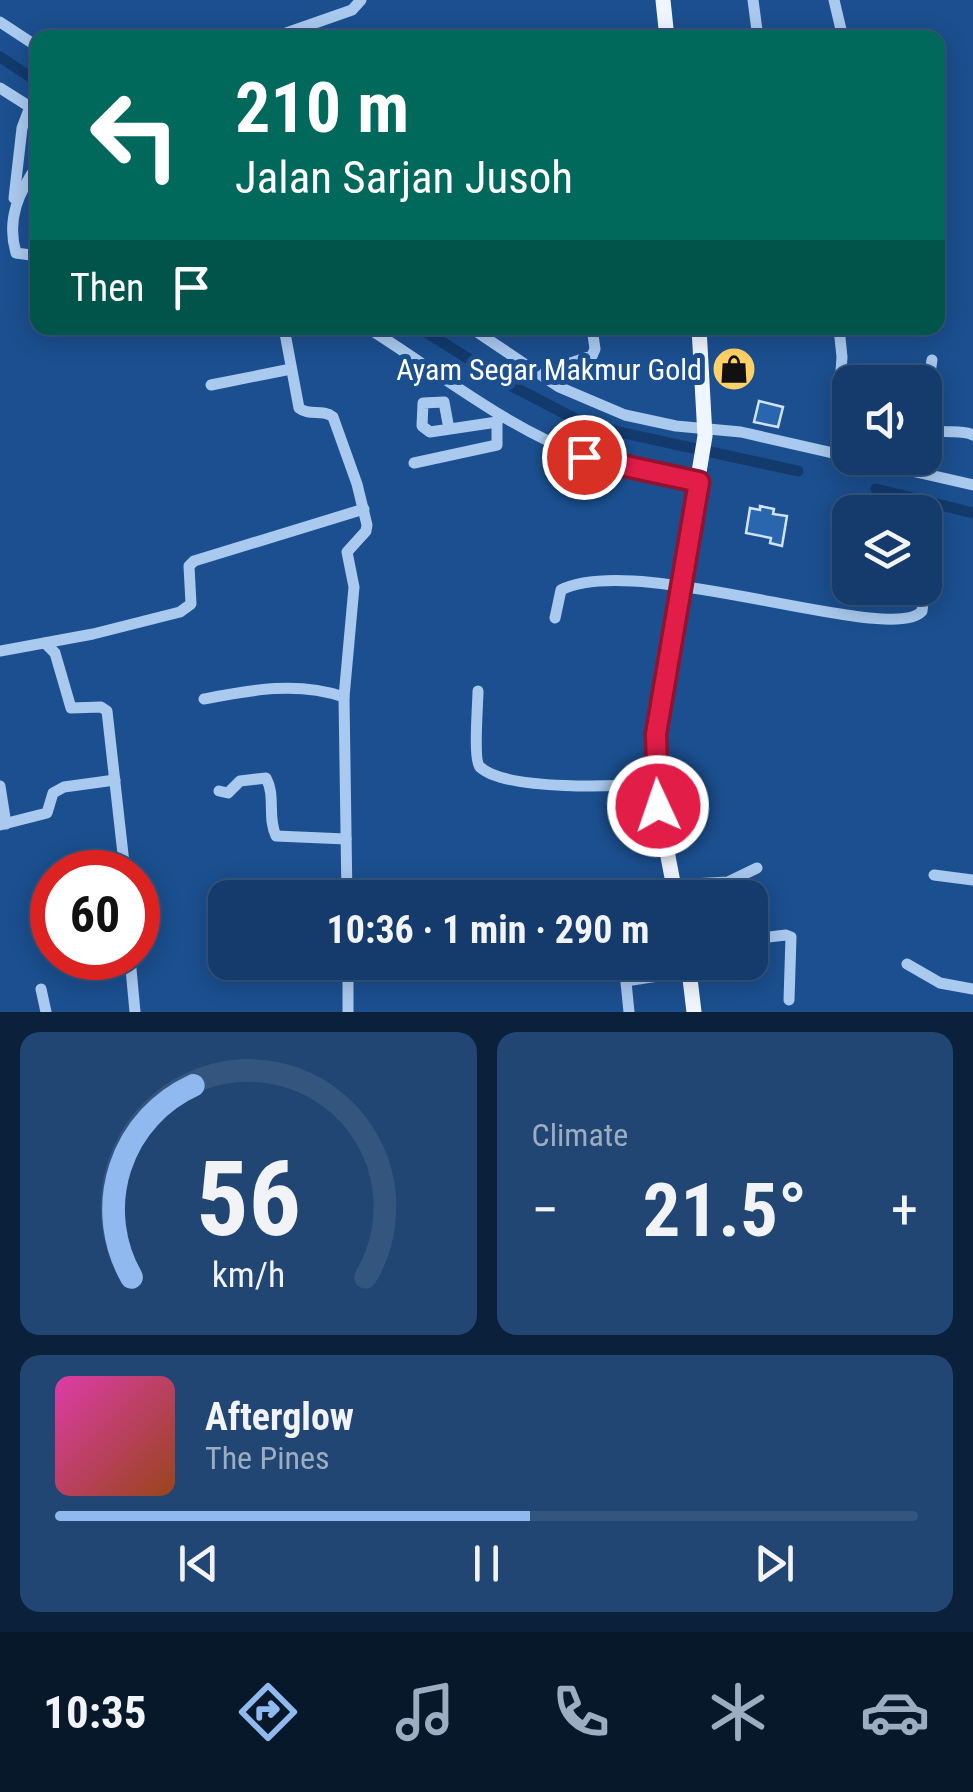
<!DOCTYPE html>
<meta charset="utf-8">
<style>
body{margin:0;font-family:"Roboto Condensed",sans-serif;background:#214673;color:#f1f3f6;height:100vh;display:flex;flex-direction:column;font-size:38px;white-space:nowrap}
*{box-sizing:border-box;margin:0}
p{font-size:32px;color:#9dadc1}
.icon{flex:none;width:55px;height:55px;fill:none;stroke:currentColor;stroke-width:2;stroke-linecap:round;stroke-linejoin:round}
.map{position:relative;height:1012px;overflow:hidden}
.panel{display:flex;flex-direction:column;gap:20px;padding:20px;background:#0b203b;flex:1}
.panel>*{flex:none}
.banner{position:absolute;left:30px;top:30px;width:915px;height:305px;border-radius:20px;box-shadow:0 5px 25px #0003,0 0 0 2px #33557e;background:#00695c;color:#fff;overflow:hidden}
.controls{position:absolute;left:832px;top:365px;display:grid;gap:20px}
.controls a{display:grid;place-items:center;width:110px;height:110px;border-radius:20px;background:#143b6b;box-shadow:0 5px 25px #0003,0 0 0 2px #33557e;font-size:50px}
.speed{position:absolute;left:30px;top:850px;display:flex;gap:20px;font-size:50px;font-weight:700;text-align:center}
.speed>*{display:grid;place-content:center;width:130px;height:130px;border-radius:50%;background:#143b6b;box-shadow:0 5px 25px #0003,0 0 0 2px #33557e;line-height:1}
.speed .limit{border:15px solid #d22;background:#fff;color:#111}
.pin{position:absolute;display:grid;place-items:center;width:85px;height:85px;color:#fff;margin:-42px;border:5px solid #fff;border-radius:50%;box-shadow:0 2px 10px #0007}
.me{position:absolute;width:110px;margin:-55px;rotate:357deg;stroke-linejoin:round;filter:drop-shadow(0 0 8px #0008)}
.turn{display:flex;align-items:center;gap:35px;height:210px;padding:0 40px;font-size:45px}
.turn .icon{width:130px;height:130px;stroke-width:2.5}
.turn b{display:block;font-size:70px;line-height:85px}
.then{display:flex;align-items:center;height:95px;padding:0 40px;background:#0003;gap:20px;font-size:38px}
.big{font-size:75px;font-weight:700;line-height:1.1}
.panel .widget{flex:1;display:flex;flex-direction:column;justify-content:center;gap:15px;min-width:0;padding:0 35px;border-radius:20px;background:#214673}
.panel .dial{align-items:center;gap:0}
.dial svg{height:260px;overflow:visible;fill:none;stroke:#33557e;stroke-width:7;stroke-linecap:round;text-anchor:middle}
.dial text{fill:#f1f3f6;stroke:none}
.song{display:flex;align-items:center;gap:30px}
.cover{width:120px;height:120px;border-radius:15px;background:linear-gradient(135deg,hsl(320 70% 55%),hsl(20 70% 35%))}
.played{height:10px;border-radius:5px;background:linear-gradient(90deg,#90b9f0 55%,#33557e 55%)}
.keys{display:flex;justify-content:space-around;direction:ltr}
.heat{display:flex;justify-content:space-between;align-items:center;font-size:55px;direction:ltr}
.panel .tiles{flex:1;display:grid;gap:20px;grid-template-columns:1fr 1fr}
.widget:last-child{grid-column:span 2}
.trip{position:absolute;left:208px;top:880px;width:560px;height:100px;border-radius:20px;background:#143b6b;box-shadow:0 5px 25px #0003,0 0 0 2px #33557e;font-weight:700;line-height:100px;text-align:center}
.menu{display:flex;height:160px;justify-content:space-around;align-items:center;background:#08182b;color:#9dadc1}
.menu .icon{width:70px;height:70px}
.menu .on{color:#90b9f0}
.menu b{font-size:45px;color:#f1f3f6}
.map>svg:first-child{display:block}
</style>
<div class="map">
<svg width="973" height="1012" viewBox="0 0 973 1012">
<rect width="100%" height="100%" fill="#1b4f8f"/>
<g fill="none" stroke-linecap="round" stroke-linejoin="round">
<g stroke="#123a6d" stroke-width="11">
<polyline points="0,57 38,82"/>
<polyline points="420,328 510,385 587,425 798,471"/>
<polyline points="876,489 973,513"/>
</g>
</g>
<g fill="#2a66ad" stroke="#cfe3fa" stroke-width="2.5">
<polygon points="759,401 783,407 778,427 754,422"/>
<polygon points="760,506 774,509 773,514 787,516 782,546 770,543 771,538 746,533 750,508 760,510"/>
</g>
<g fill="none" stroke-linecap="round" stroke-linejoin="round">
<g stroke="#a9c9ee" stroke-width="11">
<polyline points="753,0 758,38"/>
<polyline points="834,0 843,38"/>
<polyline points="0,22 38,47"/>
<polyline points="272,38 352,10 361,0"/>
<polyline points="0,88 38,112"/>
<path d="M38 164C19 192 6 219 16 253L38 256"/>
<polyline points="14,198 22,128 30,107"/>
<path d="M284 328 299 408C310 417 322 408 333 417L357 484 367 525 366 531 347 552 354 587 344 697 347 898"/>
<path d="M368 328C438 372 508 429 586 457 622 470 661 475 699 482"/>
<polyline points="471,328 559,387 625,415 676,426 741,432 973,485"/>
<path d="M932 360 925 405 930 427C943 436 959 428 973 435"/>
<polyline points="552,382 561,366 592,356 595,349 592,328"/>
<polyline points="211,385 291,369"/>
<polyline points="449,429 444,402 423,403 422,426 430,432 497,422"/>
<polyline points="835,455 842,357 839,328"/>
<polyline points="414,463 497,445 497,422 501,416"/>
<path d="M555 618 561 590C636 551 893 647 922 611L929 550"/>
<polyline points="45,643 55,653 71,708 101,707 107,711 125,872"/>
<polyline points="0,651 93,634 180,612 191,604 189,566 194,561 364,509"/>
<path d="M478 691C478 704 473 760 480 767 505 791 622 787 656 783"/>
<path d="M204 699C251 690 297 681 344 697"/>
<polyline points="0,786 6,824"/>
<path d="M219 791 228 793 240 781 266 778C276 796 267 817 276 836L346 839"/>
<polyline points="0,825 47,813 53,793 64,787 115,780"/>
<polyline points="934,875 973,880"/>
<polyline points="673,885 728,882 757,868"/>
<polyline points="750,939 786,935 791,937 789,1000"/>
<polyline points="130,958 135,1012"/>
<polyline points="348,962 348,1012"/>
<polyline points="624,962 629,1012"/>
<polyline points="907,964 940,983 973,989"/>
<polyline points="626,981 689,971"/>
<polyline points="41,989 46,1012"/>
</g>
<g stroke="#f0f6ff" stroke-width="15">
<polyline points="663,0 667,38"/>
<polyline points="676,898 659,810 655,762 660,707 705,436 699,328"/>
<polyline points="688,962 694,1012"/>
</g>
</g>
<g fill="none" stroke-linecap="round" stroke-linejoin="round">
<defs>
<polyline id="route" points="584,457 699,482 656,734 658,806"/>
</defs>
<use href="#route" stroke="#92132f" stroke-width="25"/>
<use href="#route" stroke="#e11d48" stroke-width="18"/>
</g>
<defs>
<symbol id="shop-disc" viewBox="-11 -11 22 22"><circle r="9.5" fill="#ffd166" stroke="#1b4f8f"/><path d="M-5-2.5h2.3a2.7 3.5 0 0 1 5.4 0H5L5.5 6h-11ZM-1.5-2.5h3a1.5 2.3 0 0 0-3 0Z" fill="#111"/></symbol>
</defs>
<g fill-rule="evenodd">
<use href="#shop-disc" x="709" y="344" width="50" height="50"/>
</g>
<g text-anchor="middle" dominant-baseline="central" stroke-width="10" stroke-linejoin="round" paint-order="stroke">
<g font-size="30" fill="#fff" stroke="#1b4f8f" text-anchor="end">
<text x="702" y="369">Ayam Segar Makmur Gold</text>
</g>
</g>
</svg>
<div class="controls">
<a><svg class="icon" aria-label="sound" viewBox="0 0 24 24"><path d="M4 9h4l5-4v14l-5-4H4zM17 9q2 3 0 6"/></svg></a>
<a><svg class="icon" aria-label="layers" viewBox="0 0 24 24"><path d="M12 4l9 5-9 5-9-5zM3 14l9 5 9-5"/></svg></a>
</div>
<div class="speed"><div class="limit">60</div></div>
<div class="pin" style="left:584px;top:457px;background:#d93025"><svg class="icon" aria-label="arrive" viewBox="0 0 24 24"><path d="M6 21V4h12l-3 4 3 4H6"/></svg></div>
<svg class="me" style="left:658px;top:806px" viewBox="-20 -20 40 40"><circle r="17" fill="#e11d48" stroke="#fff" stroke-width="3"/><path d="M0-11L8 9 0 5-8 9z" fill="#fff"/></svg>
<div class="trip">10:36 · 1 min · 290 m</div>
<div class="banner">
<div class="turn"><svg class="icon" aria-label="left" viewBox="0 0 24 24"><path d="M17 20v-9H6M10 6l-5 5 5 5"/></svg><div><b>210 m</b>Jalan Sarjan Jusoh</div></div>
<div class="then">Then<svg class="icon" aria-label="arrive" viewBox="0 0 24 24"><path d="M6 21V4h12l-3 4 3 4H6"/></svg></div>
</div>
</div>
<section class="panel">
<div class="tiles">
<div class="widget dial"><svg viewBox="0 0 100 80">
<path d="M14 69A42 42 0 1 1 86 69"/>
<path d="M14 69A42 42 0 0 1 33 10" stroke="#90b9f0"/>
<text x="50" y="56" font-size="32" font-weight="700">56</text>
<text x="50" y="72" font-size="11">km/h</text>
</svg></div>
<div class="widget"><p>Climate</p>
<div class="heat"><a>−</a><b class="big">21.5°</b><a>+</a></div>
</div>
<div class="widget">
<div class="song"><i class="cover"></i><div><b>Afterglow</b><p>The Pines</p></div></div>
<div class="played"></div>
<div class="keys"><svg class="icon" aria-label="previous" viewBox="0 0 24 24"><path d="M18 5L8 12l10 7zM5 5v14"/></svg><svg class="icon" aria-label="pause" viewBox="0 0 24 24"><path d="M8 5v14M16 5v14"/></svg><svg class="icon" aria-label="next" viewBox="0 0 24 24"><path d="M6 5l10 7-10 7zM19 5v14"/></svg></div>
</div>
</div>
</section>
<nav class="menu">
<b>10:35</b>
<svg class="icon on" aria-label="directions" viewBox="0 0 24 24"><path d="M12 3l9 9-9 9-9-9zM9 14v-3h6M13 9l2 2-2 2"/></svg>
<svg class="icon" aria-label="music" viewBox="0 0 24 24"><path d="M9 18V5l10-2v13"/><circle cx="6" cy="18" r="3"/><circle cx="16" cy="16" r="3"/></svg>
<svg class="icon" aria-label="phone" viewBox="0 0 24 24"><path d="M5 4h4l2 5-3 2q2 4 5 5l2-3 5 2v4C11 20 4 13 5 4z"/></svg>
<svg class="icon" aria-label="climate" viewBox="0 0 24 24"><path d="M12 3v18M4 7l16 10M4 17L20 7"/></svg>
<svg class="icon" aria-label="car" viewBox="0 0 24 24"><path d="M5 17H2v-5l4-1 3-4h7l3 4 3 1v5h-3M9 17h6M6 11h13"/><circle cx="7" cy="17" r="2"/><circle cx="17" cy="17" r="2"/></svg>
</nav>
